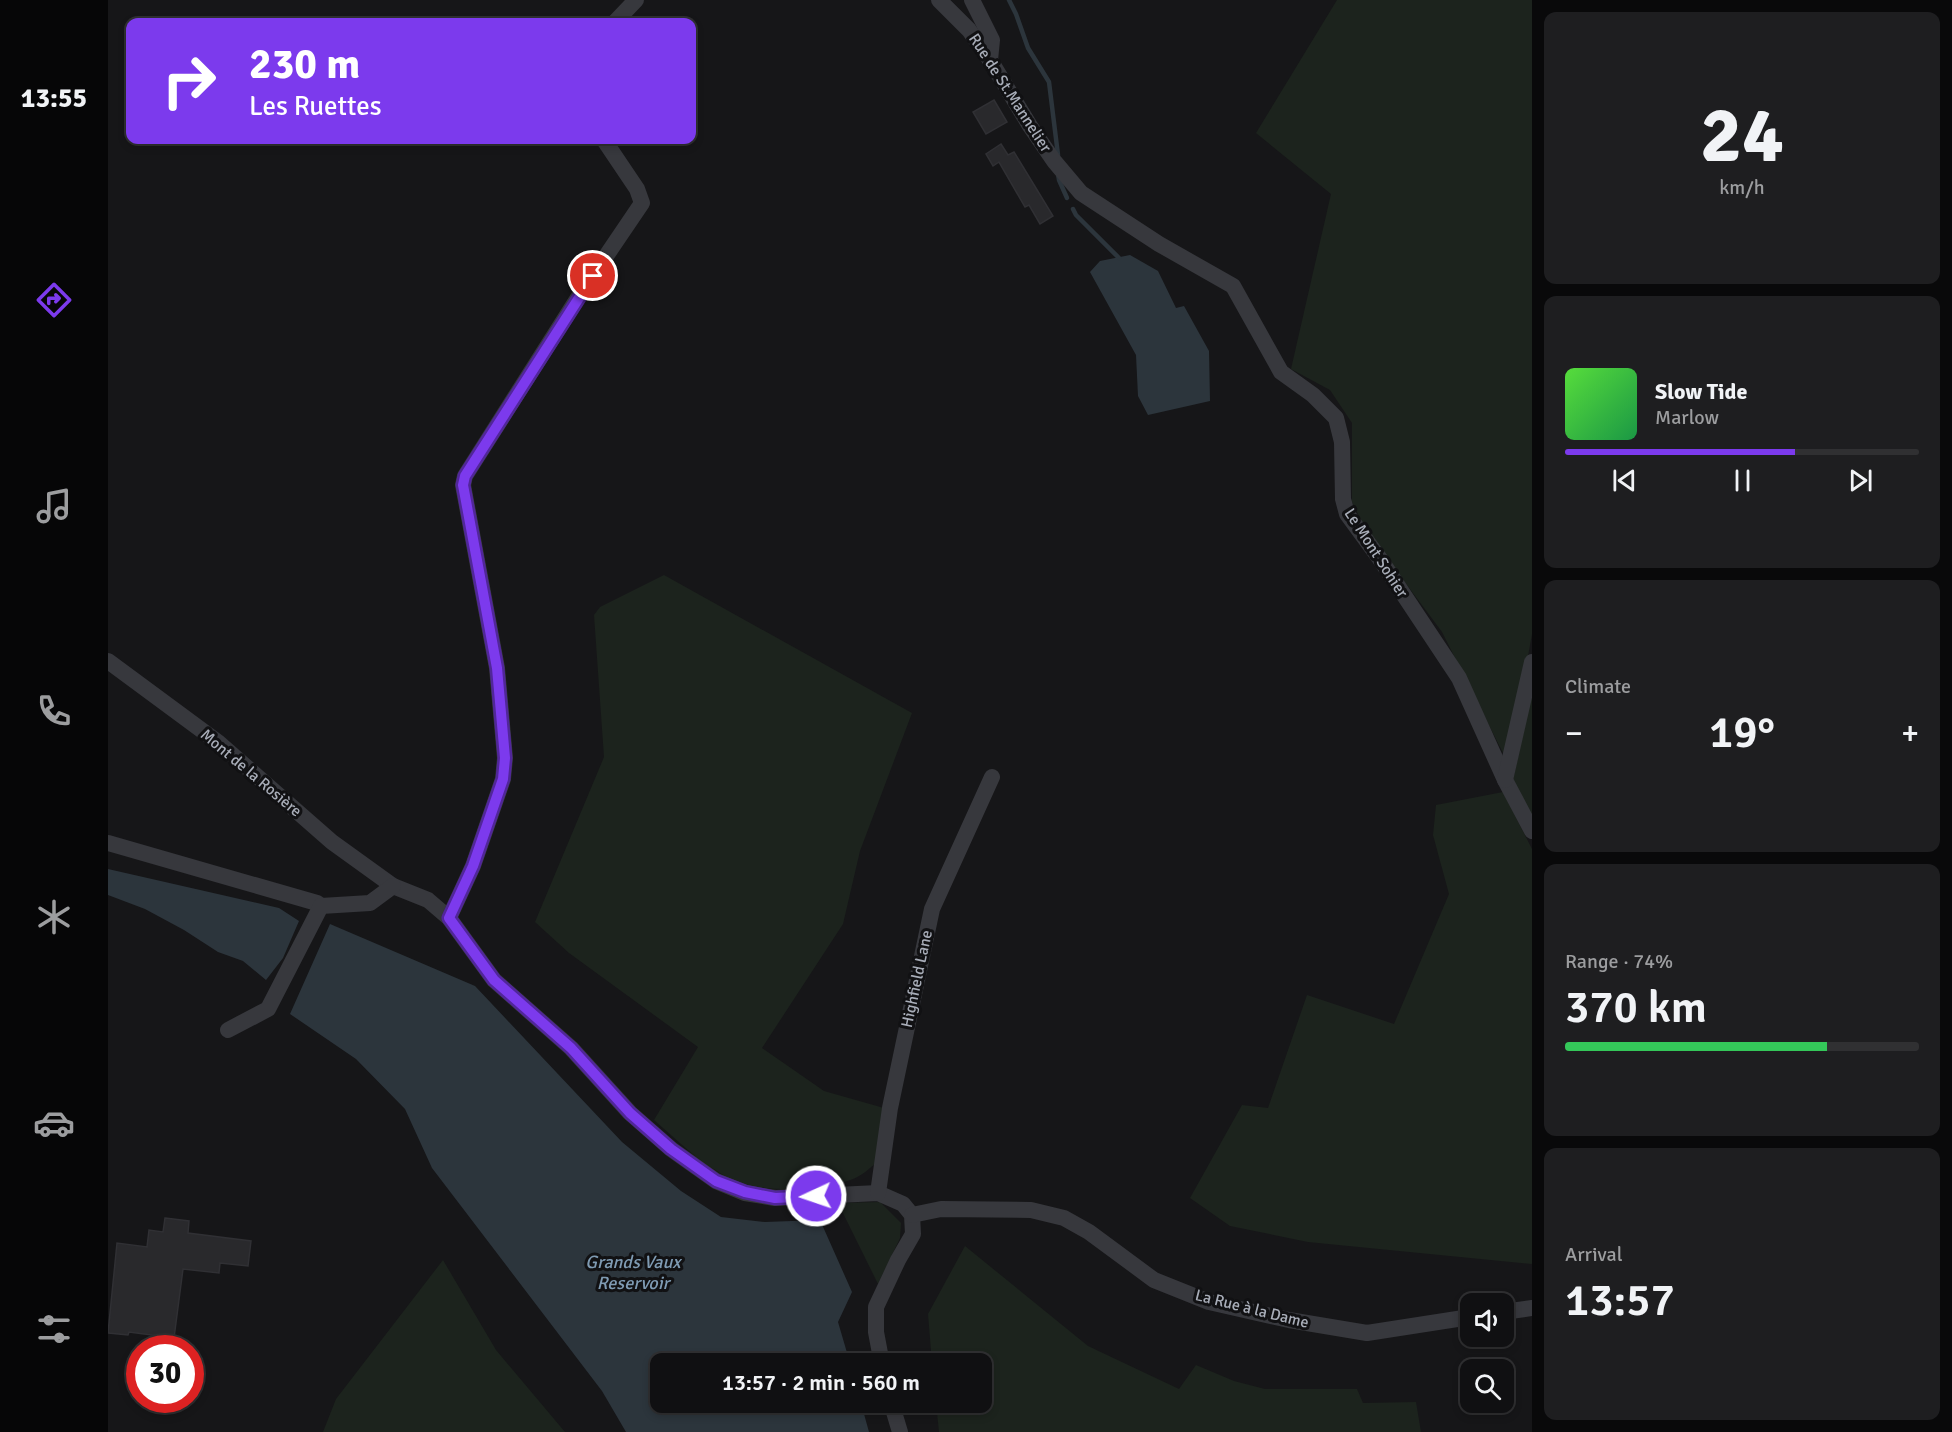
<!DOCTYPE html>
<meta charset="utf-8">
<style>
body{margin:0;font-family:Signika,sans-serif;background:#1e1e20;color:#f1f3f6;height:100vh;display:flex;flex-direction:column;font-size:22px;white-space:nowrap}
*{box-sizing:border-box;margin:0}
p{font-size:20px;color:#9c9d9f}
.icon{flex:none;width:33px;height:33px;fill:none;stroke:currentColor;stroke-width:2;stroke-linecap:round;stroke-linejoin:round}
.map{position:relative;flex:1;overflow:hidden}
.drawer{display:flex;flex-direction:column;gap:12px;padding:12px;background:#09090a;width:420px}
.drawer>*{flex:none}
.banner{position:absolute;left:18px;top:18px;width:570px;height:126px;border-radius:12px;box-shadow:0 3px 9px #0003,0 0 0 2px #303032;background:#7c3aed;color:#fff;overflow:hidden}
.buttons{position:absolute;left:1352px;top:1293px;display:grid;gap:12px}
.buttons a{display:grid;place-items:center;width:54px;height:54px;border-radius:12px;background:#101012;box-shadow:0 3px 9px #0003,0 0 0 2px #303032;font-size:30px}
.speed{position:absolute;left:18px;top:1335px;display:flex;gap:12px;font-size:30px;font-weight:700;text-align:center}
.speed>*{display:grid;place-content:center;width:78px;height:78px;border-radius:50%;background:#101012;box-shadow:0 3px 9px #0003,0 0 0 2px #303032;line-height:1}
.speed .limit{border:9px solid #d22;background:#fff;color:#111}
.pin{position:absolute;display:grid;place-items:center;width:51px;height:51px;color:#fff;margin:-26px;border:3px solid #fff;border-radius:50%;box-shadow:0 2px 6px #0007}
.me{position:absolute;width:66px;margin:-33px;rotate:267deg;stroke-linejoin:round;filter:drop-shadow(0 0 4px #0008)}
.turn{display:flex;align-items:center;gap:21px;height:126px;padding:0 24px;font-size:27px}
.turn .icon{width:78px;height:78px;stroke-width:2.5}
.turn b{display:block;font-size:42px;line-height:51px}
.big{font-size:45px;font-weight:600;line-height:1.1}
.drawer .widget{flex:1;display:flex;flex-direction:column;justify-content:center;gap:9px;min-width:0;padding:0 21px;border-radius:12px;background:#1e1e20}
.drawer .dial{align-items:center;gap:0}
.dial b{font-size:78px;line-height:1}
.song{display:flex;align-items:center;gap:18px}
.cover{width:72px;height:72px;border-radius:9px;background:linear-gradient(135deg,hsl(110 70% 55%),hsl(140 70% 35%))}
.played{height:6px;border-radius:3px;background:linear-gradient(90deg,#7c3aed 65%,#303032 65%)}
.keys{display:flex;justify-content:space-around;direction:ltr}
.heat{display:flex;justify-content:space-between;align-items:center;font-size:33px;direction:ltr}
.charge{height:9px;border-radius:4px;background:linear-gradient(90deg,#34c759 74%,#303032 0)}
.trip{position:absolute;left:542px;top:1353px;width:342px;height:60px;border-radius:12px;background:#101012;box-shadow:0 3px 9px #0003,0 0 0 2px #303032;font-weight:600;line-height:60px;text-align:center}
main{display:flex;flex:1;min-height:0}
.menu{display:flex;flex-direction:column;width:108px;justify-content:space-around;align-items:center;background:#060607;color:#9c9d9f}
.menu .icon{width:42px;height:42px}
.menu .active{color:#7c3aed}
.menu b{font-size:27px;color:#f1f3f6}
.map>svg:first-child{display:block}
</style>
<main>
<nav class="menu">
<b>13:55</b>
<svg class="icon active" aria-label="directions" viewBox="0 0 24 24"><path d="M12 3l9 9-9 9-9-9zM9 14v-3h6M13 9l2 2-2 2"/></svg>
<svg class="icon" aria-label="music" viewBox="0 0 24 24"><path d="M9 18V5l10-2v13"/><circle cx="6" cy="18" r="3"/><circle cx="16" cy="16" r="3"/></svg>
<svg class="icon" aria-label="phone" viewBox="0 0 24 24"><path d="M5 4h4l2 5-3 2q2 4 5 5l2-3 5 2v4C11 20 4 13 5 4z"/></svg>
<svg class="icon" aria-label="climate" viewBox="0 0 24 24"><path d="M12 3v18M4 7l16 10M4 17L20 7"/></svg>
<svg class="icon" aria-label="car" viewBox="0 0 24 24"><path d="M5 17H2v-5l4-1 3-4h7l3 4 3 1v5h-3M9 17h6M6 11h13"/><circle cx="7" cy="17" r="2"/><circle cx="17" cy="17" r="2"/></svg>
<svg class="icon" aria-label="filters" viewBox="0 0 24 24"><path d="M4 7h16M4 17h16"/><circle cx="9" cy="7" r="2"/><circle cx="15" cy="17" r="2"/></svg>
</nav>
<div class="map">
<svg width="1424" height="1432" viewBox="0 0 1424 1432">
<rect width="100%" height="100%" fill="#161618"/>
<g fill="#1c231d">
<polygon points="1229,0 1424,0 1424,634 1420,656 1396,755 1334,632 1258,530 1244,502 1244,423 1222,390 1183,369 1223,194 1148,133"/>
<path d="M556 575 804 713 752 851 735 924 654 1048 716 1091 776 1108 768 1163C761 1169 753 1176 745 1179 714 1191 652 1194 623 1179 594 1165 570 1141 546 1120L590 1047 461 953 427 922 496 757 486 615 492 607Z"/>
<polygon points="1424,693 1424,819 1405,780"/>
<polygon points="1395,792 1424,849 1424,1264 1200,1242 1122,1226 1082,1198 1134,1105 1160,1108 1199,995 1286,1024 1341,894 1325,835 1328,805"/>
<polygon points="772,1202 793,1223 792,1238 770,1284 730,1203"/>
<polygon points="857,1246 980,1346 1071,1389 1088,1365 1126,1381 1157,1389 1249,1389 1255,1403 1308,1402 1313,1432 831,1432 828,1403 873,1402 873,1364 824,1363 820,1314"/>
<polygon points="335,1260 388,1350 457,1432 215,1432 228,1399"/>
</g>
<g fill="#2c353c">
<polygon points="1022,255 1050,271 1068,308 1076,306 1101,351 1102,401 1040,415 1030,396 1028,355 982,272 992,261"/>
<polygon points="0,869 171,908 191,921 175,958 158,980 135,961 110,952 76,930 37,909 0,895"/>
<polygon points="222,924 367,986 514,1142 573,1191 613,1217 657,1222 712,1220 744,1292 730,1322 742,1363 552,1364 552,1402 753,1403 761,1432 518,1432 494,1391 324,1168 297,1109 248,1059 182,1014"/>
</g>
<g fill="none" stroke-linecap="round" stroke-linejoin="round">
<g stroke="#2c353c" stroke-width="4.5">
<polyline points="901,0 908,14 920,48 941,82 950,155"/>
<polyline points="950,174 951,180 959,198"/>
<polyline points="965,209 968,215 1011,258"/>
</g>
</g>
<g fill="#29292c" stroke="#303034" stroke-width="1.5">
<polygon points="886,100 899,122 878,134 865,112"/>
<polygon points="893,144 900,155 906,152 945,216 932,224 921,205 917,207 891,162 885,166 878,154"/>
<polygon points="57,1218 81,1221 80,1233 143,1241 140,1266 112,1263 111,1273 75,1269 66,1338 21,1332 20,1335 0,1333 9,1243 39,1247 41,1230 55,1232"/>
</g>
<g fill="none" stroke-linecap="round" stroke-linejoin="round">
<g stroke="#37383d" stroke-width="16">
<polyline points="831,0 861,30 882,60 922,126 946,161 973,193 1051,244 1125,286 1173,372 1205,395 1228,418 1234,442 1235,499 1239,514 1272,559 1351,678 1397,780 1424,831"/>
<polyline points="864,0 884,40 882,60"/>
<polyline points="507,22 528,0"/>
<polyline points="0,661 111,743 224,842 285,886 320,900 341,918 386,980 463,1048 522,1113 563,1149 608,1181 637,1193 667,1198 770,1193 795,1204 804,1215 805,1234 790,1260 768,1307 768,1332 774,1364"/>
<polyline points="1397,780 1424,662"/>
<polyline points="0,843 209,903 213,906"/>
<polyline points="341,918 365,866 395,779 397,758 389,668 355,485 357,476 473,293 534,203 529,189 496,140"/>
<polyline points="120,1030 160,1009 213,906 262,903 285,886"/>
<polyline points="770,1193 782,1108 824,909 884,777"/>
<polyline points="804,1215 833,1209 923,1210 956,1218 981,1232 1046,1280 1101,1302 1181,1320 1259,1333 1362,1317"/>
<polyline points="1395,1312 1424,1308"/>
<polyline points="783,1402 792,1432"/>
</g>
</g>
<g fill="none" stroke-linecap="round" stroke-linejoin="round">
<defs>
<polyline id="route" points="485,276 357,476 355,485 389,668 397,758 395,779 365,866 341,918 386,980 463,1048 522,1113 563,1149 608,1181 637,1192 667,1198 708,1196"/>
</defs>
<use href="#route" stroke="#51269a" stroke-width="15"/>
<use href="#route" stroke="#7c3aed" stroke-width="10"/>
</g>
<g text-anchor="middle" dominant-baseline="central" stroke-width="6" stroke-linejoin="round" paint-order="stroke">
<g font-size="16" fill="#a8adb8" stroke="#111113">
<text transform="translate(902 93) rotate(57)">Rue de St.Mannelier</text>
<text transform="translate(1268 553) rotate(57)">Le Mont Sohier</text>
<text transform="translate(143 773) rotate(40)">Mont de la Rosière</text>
<text transform="translate(809 979) rotate(-78)">Highfield Lane</text>
<text transform="translate(1144 1309) rotate(14)">La Rue à la Dame</text>
</g>
<g font-size="18" font-style="italic" fill="#7f9bb3" stroke="#111113">
<text x="525" y="1262">Grands Vaux<tspan x="525" dy="21">Reservoir</tspan></text>
</g>
</g>
</svg>
<div class="buttons">
<a><svg class="icon" aria-label="sound" viewBox="0 0 24 24"><path d="M4 9h4l5-4v14l-5-4H4zM17 9q2 3 0 6"/></svg></a>
<a><svg class="icon" aria-label="search" viewBox="0 0 24 24"><circle cx="10" cy="10" r="6"/><path d="M15 15l6 6"/></svg></a>
</div>
<div class="speed"><div class="limit">30</div></div>
<div class="pin" style="left:485px;top:276px;background:#d93025"><svg class="icon" aria-label="arrive" viewBox="0 0 24 24"><path d="M6 21V4h12l-3 4 3 4H6"/></svg></div>
<svg class="me" style="left:708px;top:1196px" viewBox="-20 -20 40 40"><circle r="17" fill="#7c3aed" stroke="#fff" stroke-width="3"/><path d="M0-11L8 9 0 5-8 9z" fill="#fff"/></svg>
<div class="trip">13:57 · 2 min · 560 m</div>
<div class="banner">
<div class="turn"><svg class="icon" aria-label="right" viewBox="0 0 24 24"><path d="M7 20v-9h11M14 6l5 5-5 5"/></svg><div><b>230 m</b>Les Ruettes</div></div>
</div>
</div>
<section class="drawer">
<div class="widget dial"><b>24</b><p>km/h</p></div>
<div class="widget">
<div class="song"><i class="cover"></i><div><b>Slow Tide</b><p>Marlow</p></div></div>
<div class="played"></div>
<div class="keys"><svg class="icon" aria-label="previous" viewBox="0 0 24 24"><path d="M18 5L8 12l10 7zM5 5v14"/></svg><svg class="icon" aria-label="pause" viewBox="0 0 24 24"><path d="M8 5v14M16 5v14"/></svg><svg class="icon" aria-label="next" viewBox="0 0 24 24"><path d="M6 5l10 7-10 7zM19 5v14"/></svg></div>
</div>
<div class="widget"><p>Climate</p>
<div class="heat"><a>−</a><b class="big">19°</b><a>+</a></div>
</div>
<div class="widget"><p>Range · 74%</p><b class="big">370 km</b><div class="charge"></div></div>
<div class="widget"><p>Arrival</p><b class="big">13:57</b></div>
</section>
</main>
